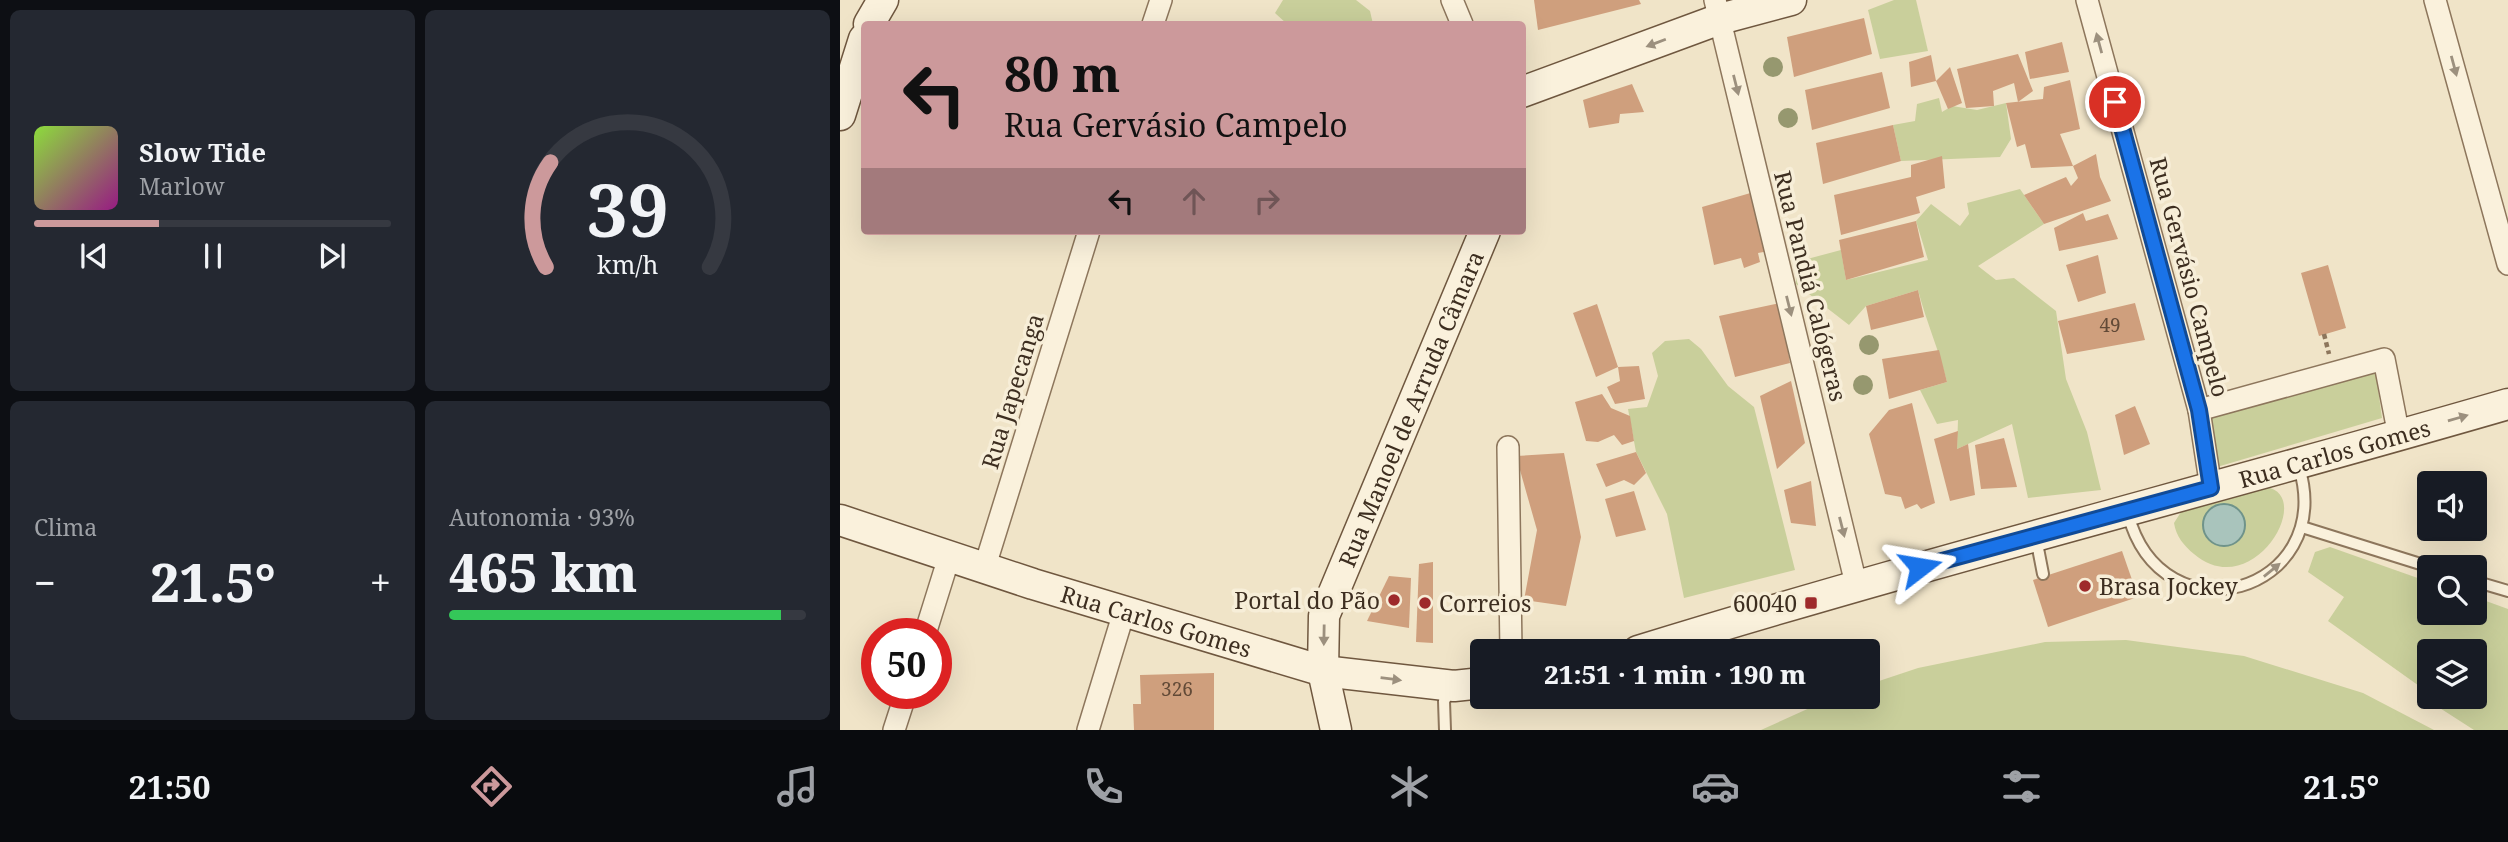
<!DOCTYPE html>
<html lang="pt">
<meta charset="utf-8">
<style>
body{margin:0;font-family:"Noto Serif",serif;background:#242831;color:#f1f3f6;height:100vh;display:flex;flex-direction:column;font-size:26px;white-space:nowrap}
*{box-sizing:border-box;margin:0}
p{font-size:23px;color:#9ea1a6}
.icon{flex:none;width:38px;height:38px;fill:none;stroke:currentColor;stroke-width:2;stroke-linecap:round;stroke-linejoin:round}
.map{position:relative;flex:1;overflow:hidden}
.sheet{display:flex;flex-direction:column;gap:10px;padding:10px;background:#0d0f14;width:840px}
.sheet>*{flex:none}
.banner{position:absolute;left:21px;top:21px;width:665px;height:214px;border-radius:7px;box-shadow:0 7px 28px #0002;background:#cc999b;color:#111;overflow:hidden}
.controls{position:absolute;left:1577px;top:471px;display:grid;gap:14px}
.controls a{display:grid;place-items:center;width:70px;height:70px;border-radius:7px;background:#171b24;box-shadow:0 7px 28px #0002;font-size:35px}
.speed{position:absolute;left:21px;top:618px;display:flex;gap:14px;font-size:35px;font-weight:700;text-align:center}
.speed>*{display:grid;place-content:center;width:91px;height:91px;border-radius:50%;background:#171b24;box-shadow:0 7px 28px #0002;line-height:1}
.speed .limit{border:10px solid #d22;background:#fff;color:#111}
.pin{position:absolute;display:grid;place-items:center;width:60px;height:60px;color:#fff;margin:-30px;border:4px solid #fff;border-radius:50%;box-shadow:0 2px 7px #0007}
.me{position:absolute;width:77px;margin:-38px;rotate:76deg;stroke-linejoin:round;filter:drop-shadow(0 0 5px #0008)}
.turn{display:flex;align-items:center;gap:24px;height:147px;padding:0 28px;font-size:32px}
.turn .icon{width:91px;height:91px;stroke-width:2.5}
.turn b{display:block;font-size:49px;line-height:60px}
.lanes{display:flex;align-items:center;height:66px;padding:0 28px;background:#0003;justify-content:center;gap:35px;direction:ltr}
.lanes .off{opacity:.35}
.big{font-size:52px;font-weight:800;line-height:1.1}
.sheet .widget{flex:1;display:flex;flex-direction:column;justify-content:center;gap:10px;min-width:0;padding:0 24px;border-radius:10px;background:#242831}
.sheet .dial{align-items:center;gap:0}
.dial svg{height:182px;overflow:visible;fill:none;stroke:#363941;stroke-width:7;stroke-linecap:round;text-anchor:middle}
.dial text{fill:#f1f3f6;stroke:none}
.song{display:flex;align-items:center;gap:21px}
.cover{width:84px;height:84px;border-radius:10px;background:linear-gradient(135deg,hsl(90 70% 55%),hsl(310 70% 35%))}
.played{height:7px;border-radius:4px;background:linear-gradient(90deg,#cc999b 35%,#363941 35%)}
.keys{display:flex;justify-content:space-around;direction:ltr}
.heat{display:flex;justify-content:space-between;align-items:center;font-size:38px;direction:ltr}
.charge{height:10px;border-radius:5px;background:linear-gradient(90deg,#34c759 93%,#363941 0)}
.sheet .tiles{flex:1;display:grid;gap:10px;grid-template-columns:repeat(2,1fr)}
.trip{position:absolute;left:630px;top:639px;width:410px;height:70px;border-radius:7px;background:#171b24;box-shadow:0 7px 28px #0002;font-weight:800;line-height:70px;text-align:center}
.tabs{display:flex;height:112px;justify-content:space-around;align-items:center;background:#090b0e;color:#9ea1a6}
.tabs .icon{width:49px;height:49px}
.tabs .active{color:#cc999b}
.tabs b{font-size:32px;color:#f1f3f6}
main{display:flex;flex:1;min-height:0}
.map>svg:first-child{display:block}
</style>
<main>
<section class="sheet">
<div class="tiles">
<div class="widget">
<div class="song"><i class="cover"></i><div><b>Slow Tide</b><p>Marlow</p></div></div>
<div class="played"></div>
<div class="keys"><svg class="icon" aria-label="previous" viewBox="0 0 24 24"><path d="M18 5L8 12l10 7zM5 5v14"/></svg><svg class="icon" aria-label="pause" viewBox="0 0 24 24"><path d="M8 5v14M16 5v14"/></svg><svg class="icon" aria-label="next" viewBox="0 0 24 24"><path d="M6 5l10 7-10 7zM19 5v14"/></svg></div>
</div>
<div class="widget dial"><svg viewBox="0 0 100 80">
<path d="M14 69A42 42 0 1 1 86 69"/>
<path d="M14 69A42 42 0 0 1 16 23" stroke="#cc999b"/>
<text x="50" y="56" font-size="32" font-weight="700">39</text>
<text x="50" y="72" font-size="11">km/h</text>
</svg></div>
<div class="widget"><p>Clima</p>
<div class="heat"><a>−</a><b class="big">21.5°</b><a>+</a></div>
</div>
<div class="widget"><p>Autonomia · 93%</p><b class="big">465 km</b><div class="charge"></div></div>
</div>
</section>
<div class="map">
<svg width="1668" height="730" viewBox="0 0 1668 730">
<rect width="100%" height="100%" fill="#f0e4c8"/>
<g fill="#c9cf9b">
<polygon points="443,0 516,0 530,11 533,24 447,24 435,13"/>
<polygon points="1054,0 1076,0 1088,51 1040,59 1028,10"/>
<polygon points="1099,98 1102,112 1112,106 1137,110 1166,103 1171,139 1160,157 1061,161 1053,125 1075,121 1077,104"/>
<path d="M1180 189 1204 224 1138 266 1156 280 1174 278 1216 311 1226 379 1247 432 1261 490 1188 498 1172 424 1117 449 1118 420 1097 424 1080 390 1107 382C1099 350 1086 321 1078 290L1026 306 1009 325 956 284V262L1001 250 1006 280 1088 260 1076 221 1091 204 1120 226 1129 214 1127 203Z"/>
<polygon points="849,339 861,349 888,386 914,407 955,570 844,598 827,514 796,452 788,409 807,407 818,376 812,353 825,341"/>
<polygon points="1535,367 1542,418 1377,467 1365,410"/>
<path d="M1426 487C1476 495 1413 604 1354 554 1344 546 1336 536 1334 523L1341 512Z"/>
<polygon points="1490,547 1589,582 1589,612 1634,612 1635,597 1668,609 1668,730 1634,730 1592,703 1596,697 1634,696 1634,651 1589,651 1589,693 1488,621 1504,597 1468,572 1475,552"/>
<polygon points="1286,640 1404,656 1523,693 1594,730 921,730 994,697 1027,696 1027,685 1078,668 1205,642"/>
</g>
<circle fill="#a9c4bc" stroke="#6f938a" stroke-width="2" cx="1384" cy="525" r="21"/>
<g fill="#cf9f7d">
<polygon points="694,0 799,0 801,4 698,30"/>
<polygon points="1024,18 1032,54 954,77 947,37"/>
<polygon points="1222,42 1229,72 1190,79 1185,52"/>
<polygon points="1178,54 1193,91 1178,102 1174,83 1153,91 1154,106 1126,108 1117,69"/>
<polygon points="1091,55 1096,81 1071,87 1069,62"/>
<polygon points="1110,67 1122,103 1108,109 1096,81"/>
<polygon points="1042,72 1050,108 972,130 965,90"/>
<polygon points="1230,80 1240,129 1220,134 1233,166 1191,168 1185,144 1177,147 1166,103 1203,99 1204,87"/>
<polygon points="792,84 804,112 780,114 779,123 749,128 743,100"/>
<polygon points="1053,125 1061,161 983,184 976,143"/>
<polygon points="1256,154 1260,177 1271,201 1204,224 1184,195 1226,177 1231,186 1238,178 1233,166"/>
<polygon points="1102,156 1105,188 1076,197 1080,213 1001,235 994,195 1071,177 1071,165"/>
<polygon points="914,192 929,251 918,253 920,262 904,268 901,258 874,265 862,207"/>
<polygon points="1243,213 1246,221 1268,214 1278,239 1219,251 1214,228"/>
<polygon points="1076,221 1084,257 1006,280 999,240"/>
<polygon points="1258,255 1266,293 1238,302 1226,265"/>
<polygon points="1488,265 1506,328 1479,336 1461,273"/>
<polygon points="1078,290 1084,317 1031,330 1026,306"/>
<polygon points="940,303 950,363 895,377 879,316"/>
<polygon points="1295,303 1305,340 1227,354 1218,321"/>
<polygon points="757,304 778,367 756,377 733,313"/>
<polygon points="1099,350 1107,382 1049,399 1042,359"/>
<polygon points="799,366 805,399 775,404 767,387 780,381 778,367"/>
<polygon points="951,381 965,443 937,469 920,396"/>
<polygon points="762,394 771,408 790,416 794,441 782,445 774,435 758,442 746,441 735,402"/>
<polygon points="1072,403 1095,503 1081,509 1077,504 1065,509 1061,497 1045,494 1029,434 1049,410"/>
<polygon points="1295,406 1310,444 1284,455 1275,415"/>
<polygon points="1118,431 1117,449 1128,444 1135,495 1110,501 1094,439"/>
<polygon points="1164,438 1177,487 1141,489 1135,445"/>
<polygon points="796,452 806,473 794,485 784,480 766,487 756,464"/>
<polygon points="724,453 741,537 726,606 684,600 697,530 676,456"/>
<polygon points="971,481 976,526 951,523 944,490"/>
<polygon points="794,491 806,530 776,537 765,499"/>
<polygon points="1282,551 1298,597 1208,627 1193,580"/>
<polygon points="593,562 593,643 576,642 579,564"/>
<polygon points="549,576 571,578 569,628 527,621"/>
<polygon points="374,673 374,730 294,730 293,704 301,704 300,675"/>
</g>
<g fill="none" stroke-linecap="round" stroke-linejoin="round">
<defs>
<g id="lane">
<path d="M1288 514C1322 643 1497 593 1459 467"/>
<polyline points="1462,527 1590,567"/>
<polyline points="1196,538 1203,574"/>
<polyline points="1634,581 1668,591"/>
<polyline points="605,730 604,701 611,690"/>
</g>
<g id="street">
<polyline points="612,0 622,24"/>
<polyline points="875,0 1016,584"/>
<polyline points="1247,0 1359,410 1371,488"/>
<polyline points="1595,0 1668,264"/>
<polyline points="313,24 321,0"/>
<polyline points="1359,410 1544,359 1559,436"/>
<polyline points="668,447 671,651"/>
<polyline points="145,566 249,231"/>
<polyline points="85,634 110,554"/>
<polyline points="54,730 66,693"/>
<polyline points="248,730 284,612"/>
</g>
<g id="secondary">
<polyline points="29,24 43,0"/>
<polyline points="682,92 880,19 951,0"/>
<polyline points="0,115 24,39"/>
<path id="s1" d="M0 520 193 584 483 671 614 686 642 683"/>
<path id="s2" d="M798 651C1086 562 1379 488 1668 404"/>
<path id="s3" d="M496 730 483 671 484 616 645 231"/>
</g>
</defs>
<use href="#lane" stroke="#8d765c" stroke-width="14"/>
<use href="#street" stroke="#8d765c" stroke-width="24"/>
<use href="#secondary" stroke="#6f573f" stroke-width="33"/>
<polyline stroke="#8d765c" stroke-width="4.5" stroke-dasharray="5 3.5" stroke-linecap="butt" points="1484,334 1489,354"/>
<use href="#lane" stroke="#faf1dc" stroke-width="10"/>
<use href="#street" stroke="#faf1dc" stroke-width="21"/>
<use href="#secondary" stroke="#faf1dc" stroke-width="30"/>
</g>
<g fill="#96986f">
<circle cx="933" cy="67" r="10"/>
<circle cx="948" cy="118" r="10"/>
<circle cx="1029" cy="345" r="10"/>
<circle cx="1023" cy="385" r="10"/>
</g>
<defs><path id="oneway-solid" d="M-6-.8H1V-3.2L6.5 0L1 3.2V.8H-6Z" transform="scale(1.75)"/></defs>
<g fill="#9c907e">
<use href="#oneway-solid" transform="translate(816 43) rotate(159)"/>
<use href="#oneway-solid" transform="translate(1259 43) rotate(-105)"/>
<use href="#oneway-solid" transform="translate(1614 66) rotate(75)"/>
<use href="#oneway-solid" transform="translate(896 85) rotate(76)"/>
<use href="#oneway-solid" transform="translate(949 306) rotate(76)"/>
<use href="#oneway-solid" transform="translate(1618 418) rotate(-16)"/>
<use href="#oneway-solid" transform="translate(1002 527) rotate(76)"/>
<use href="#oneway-solid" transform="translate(1432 570) rotate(-39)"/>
<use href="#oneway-solid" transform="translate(484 635) rotate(91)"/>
<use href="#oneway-solid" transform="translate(551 679) rotate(7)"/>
</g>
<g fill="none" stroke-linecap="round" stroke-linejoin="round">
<defs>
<polyline id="route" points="1080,567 1371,488 1359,410 1275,102"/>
</defs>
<use href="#route" stroke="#114b97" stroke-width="18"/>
<use href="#route" stroke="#1a73e8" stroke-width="12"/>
</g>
<g fill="#9e2a2b" stroke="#f7eed8" stroke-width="2.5">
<circle cx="1245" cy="586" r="7"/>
<circle cx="554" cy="600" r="7"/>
<circle cx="585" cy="603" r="7"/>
<rect x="964" y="596" width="14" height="14" rx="3.5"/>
</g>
<g text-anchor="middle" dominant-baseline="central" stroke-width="7" stroke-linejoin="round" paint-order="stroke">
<g font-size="19" fill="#624a37">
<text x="1270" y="325">49</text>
<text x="337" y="689">326</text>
</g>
<g font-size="23" fill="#3d2e20" stroke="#f7eed8">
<text transform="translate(1350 277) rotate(75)">Rua Gervásio Campelo</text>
<text transform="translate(971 286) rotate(76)">Rua Pandiá Calógeras</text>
<text transform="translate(172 391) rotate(-73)">Rua Japecanga</text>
<text stroke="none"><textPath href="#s3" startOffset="340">Rua Manoel de Arruda Câmara</textPath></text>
<text stroke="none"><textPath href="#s2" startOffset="724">Rua Carlos Gomes</textPath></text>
<text stroke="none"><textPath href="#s1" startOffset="332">Rua Carlos Gomes</textPath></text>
</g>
<g font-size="23" fill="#3d2e20" stroke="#f7eed8" text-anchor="start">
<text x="1259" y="586">Brasa Jockey</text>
<text x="540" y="600" text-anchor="end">Portal do Pão</text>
<text x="599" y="603">Correios</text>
<text x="957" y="603" text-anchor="end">60040</text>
</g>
</g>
</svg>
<div class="controls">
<a><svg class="icon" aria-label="sound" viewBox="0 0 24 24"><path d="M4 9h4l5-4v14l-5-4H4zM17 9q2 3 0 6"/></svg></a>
<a><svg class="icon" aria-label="search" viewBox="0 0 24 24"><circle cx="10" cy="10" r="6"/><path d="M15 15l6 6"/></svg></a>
<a><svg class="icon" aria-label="layers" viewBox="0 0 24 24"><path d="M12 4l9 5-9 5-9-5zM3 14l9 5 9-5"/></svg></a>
</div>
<div class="speed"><div class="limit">50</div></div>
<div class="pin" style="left:1275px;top:102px;background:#d93025"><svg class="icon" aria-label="arrive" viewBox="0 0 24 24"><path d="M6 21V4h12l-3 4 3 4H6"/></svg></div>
<svg class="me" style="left:1080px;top:567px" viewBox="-20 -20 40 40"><path d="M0-17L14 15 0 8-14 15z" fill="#1a73e8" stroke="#fff" stroke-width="4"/></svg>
<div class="trip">21:51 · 1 min · 190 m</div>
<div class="banner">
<div class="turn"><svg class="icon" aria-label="left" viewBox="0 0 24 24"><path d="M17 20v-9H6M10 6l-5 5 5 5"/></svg><div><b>80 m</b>Rua Gervásio Campelo</div></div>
<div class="lanes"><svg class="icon" aria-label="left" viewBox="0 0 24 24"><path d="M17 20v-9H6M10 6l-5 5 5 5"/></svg><svg class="icon off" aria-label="ahead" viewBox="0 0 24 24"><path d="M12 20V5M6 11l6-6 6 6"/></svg><svg class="icon off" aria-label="right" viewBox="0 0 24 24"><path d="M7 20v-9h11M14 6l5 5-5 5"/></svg></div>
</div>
</div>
</main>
<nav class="tabs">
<b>21:50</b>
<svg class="icon active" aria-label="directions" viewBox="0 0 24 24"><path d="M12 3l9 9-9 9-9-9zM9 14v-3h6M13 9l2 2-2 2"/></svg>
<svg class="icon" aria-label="music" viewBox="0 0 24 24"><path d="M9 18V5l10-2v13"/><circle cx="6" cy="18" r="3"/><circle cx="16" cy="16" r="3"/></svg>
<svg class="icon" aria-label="phone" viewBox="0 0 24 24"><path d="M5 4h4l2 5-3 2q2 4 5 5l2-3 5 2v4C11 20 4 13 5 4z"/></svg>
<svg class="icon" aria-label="climate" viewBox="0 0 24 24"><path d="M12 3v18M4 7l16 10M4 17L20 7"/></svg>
<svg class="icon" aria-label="car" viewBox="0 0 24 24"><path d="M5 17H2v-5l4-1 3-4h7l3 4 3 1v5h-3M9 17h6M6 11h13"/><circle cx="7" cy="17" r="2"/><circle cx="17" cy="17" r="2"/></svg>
<svg class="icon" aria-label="filters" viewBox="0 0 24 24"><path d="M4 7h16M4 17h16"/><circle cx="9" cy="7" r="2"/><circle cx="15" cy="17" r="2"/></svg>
<b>21.5°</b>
</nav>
